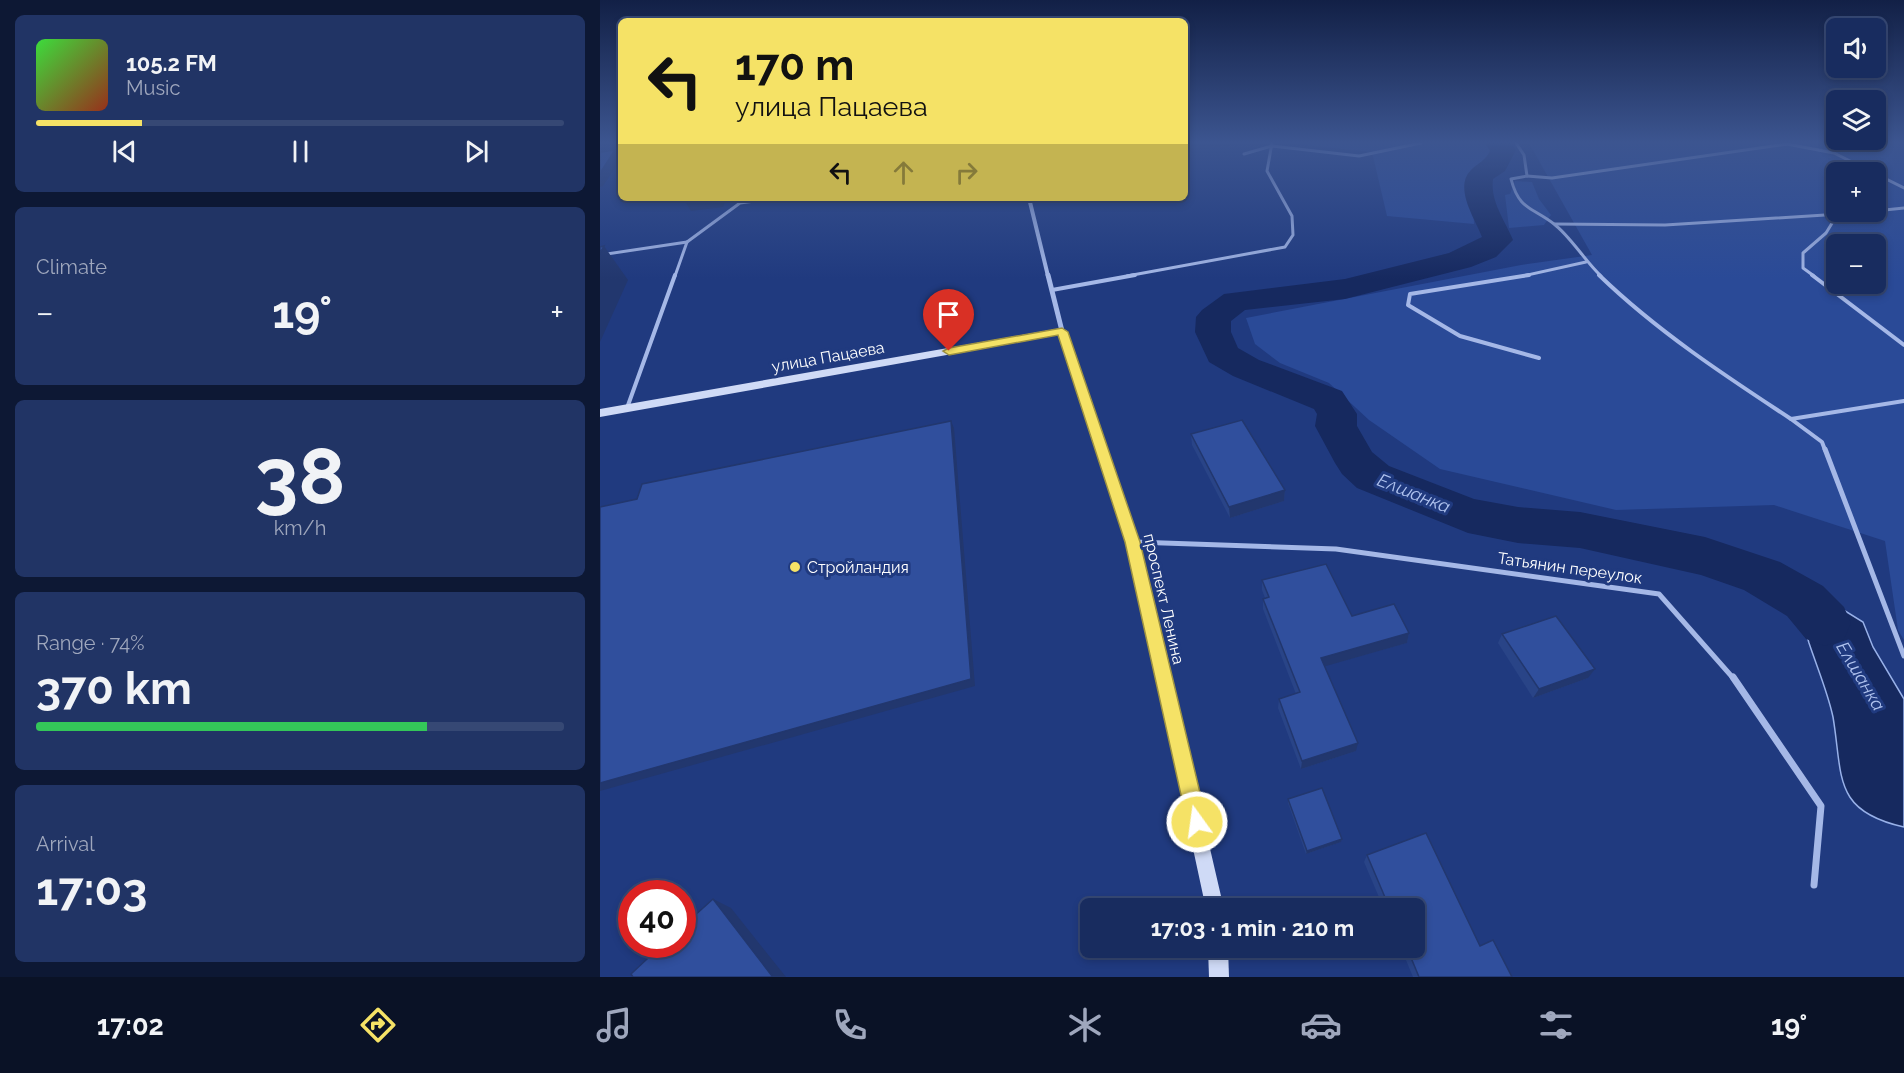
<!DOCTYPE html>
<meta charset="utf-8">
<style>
body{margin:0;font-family:Raleway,sans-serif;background:#213465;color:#f1f3f6;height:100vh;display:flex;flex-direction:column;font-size:22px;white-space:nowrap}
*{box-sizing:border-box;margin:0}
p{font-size:20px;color:#9fa7bd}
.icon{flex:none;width:33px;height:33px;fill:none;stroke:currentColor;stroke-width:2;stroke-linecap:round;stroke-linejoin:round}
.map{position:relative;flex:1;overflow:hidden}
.drawer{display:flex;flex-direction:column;gap:15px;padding:15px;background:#0d1834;width:600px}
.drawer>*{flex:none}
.hud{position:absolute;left:18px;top:18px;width:570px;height:183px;border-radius:9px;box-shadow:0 3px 9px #0003,0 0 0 2px #364874;background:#f5e266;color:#111;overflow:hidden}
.fabs{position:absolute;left:1226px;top:18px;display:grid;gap:12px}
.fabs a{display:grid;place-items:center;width:60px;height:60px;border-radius:9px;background:#182c5f;box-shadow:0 3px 9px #0003,0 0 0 2px #364874;font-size:30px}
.speed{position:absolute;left:18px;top:880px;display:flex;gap:12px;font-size:30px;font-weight:700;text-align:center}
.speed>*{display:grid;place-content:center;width:78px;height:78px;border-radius:50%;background:#182c5f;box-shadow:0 3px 9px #0003,0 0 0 2px #364874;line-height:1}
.speed .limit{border:9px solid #d22;background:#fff;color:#111}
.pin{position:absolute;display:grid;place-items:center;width:51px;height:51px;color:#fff;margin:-62px -26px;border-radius:50% 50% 50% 0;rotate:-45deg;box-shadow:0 0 6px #0007}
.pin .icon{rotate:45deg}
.me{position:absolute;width:66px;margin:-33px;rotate:346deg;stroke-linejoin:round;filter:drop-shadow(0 0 4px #0008)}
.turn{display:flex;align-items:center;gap:21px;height:126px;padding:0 18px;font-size:27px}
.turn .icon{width:78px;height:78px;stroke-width:2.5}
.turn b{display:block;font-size:42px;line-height:51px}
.lanes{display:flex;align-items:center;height:57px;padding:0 18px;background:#0003;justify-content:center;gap:30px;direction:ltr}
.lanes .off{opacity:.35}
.big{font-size:45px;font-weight:700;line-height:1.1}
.drawer .tile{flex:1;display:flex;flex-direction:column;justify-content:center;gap:9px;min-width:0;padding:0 21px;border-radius:9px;background:#213465}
.drawer .dial{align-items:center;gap:0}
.dial b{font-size:78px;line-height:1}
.song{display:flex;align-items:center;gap:18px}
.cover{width:72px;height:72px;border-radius:9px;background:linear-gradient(135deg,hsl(120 70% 55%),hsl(10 70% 35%))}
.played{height:6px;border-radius:3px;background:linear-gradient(90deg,#f5e266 20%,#364874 20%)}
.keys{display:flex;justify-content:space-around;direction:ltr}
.heat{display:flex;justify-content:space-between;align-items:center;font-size:33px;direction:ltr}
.charge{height:9px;border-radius:4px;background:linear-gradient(90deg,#34c759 74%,#364874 0)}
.trip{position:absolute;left:480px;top:898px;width:345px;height:60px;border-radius:9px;background:#182c5f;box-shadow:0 3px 9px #0003,0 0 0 2px #364874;font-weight:700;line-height:60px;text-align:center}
.tabs{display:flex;height:96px;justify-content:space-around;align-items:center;background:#0a1226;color:#9fa7bd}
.tabs .icon{width:42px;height:42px}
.tabs .on{color:#f5e266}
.tabs b{font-size:27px;color:#f1f3f6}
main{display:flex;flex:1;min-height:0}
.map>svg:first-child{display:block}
</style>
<main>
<section class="drawer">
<div class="tile">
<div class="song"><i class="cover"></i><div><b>105.2 FM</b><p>Music</p></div></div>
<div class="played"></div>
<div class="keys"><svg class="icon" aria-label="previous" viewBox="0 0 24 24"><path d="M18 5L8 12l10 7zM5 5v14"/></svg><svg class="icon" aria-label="pause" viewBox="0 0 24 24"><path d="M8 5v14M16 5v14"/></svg><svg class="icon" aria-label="next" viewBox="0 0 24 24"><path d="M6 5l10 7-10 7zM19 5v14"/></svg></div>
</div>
<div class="tile"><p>Climate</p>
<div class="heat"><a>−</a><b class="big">19°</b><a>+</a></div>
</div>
<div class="tile dial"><b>38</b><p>km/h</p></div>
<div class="tile"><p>Range · 74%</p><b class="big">370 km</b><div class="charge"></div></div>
<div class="tile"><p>Arrival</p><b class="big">17:03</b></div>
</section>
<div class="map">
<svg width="1304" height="977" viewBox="0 0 1304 977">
<rect width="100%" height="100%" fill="#203a7f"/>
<g fill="#2a4a97" fill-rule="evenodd">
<polygon points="686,143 889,143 897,156 871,170 874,224 787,216 772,152"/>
<path d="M929 143H1304V640L1298 630 1285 541 1174 505 1016 510 840 469 769 420 729 383 680 363 655 344 646 318 921 265 992 255ZM1236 172H1275V212H1236ZM1236 244H1275V284H1236Z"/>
<polygon points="915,181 932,182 939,199 951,215 944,225 909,228 905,195 910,194"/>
</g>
<path fill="#16295f" stroke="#98b1e9" stroke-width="1.5" d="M1200 583 1263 622 1273 647 1304 699V827C1232 811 1243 776 1233 717 1228 693 1217 667 1209 643 1207 636 1205 628 1202 622 1194 608 1181 600 1177 584Z"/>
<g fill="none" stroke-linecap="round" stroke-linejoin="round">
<path fill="#16295f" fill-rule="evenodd" d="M885 143H910L916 150 905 171 893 179C890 202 905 220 913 240L896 257 871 267 745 299 645 310 631 321V332L638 348 659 360 742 391 757 414V426L772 452 789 466 874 499 918 507 980 512 1105 537 1180 562 1223 586 1244 607 1251 623 1244 639 1225 646 1206 639 1187 616 1144 590 1101 575 980 548 918 543 868 533 757 488 742 474 735 463 715 426 717 414 714 409 633 376 609 362 595 332 596 317 602 310 624 294 745 279 849 253 882 237C876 220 853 188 871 170 878 163 885 161 890 151Z"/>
<g stroke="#a5b8e7" stroke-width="3">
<path d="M916 143 924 155 927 176 911 179C919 210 932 207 954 224 970 236 985 261 1001 276"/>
<polyline points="644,154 672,146 759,156 821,143"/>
<polyline points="927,176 952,178 1187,144 1234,153 1304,188"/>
<polyline points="1275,211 1304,208"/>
<polyline points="955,224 1065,225 1272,212"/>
<polyline points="0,255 87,242"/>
<polyline points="75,276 87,242 140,203 177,198"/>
<polyline points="527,276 685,247 693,235 692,216 667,171 672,143"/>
<polyline points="923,276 986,262"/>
<polyline points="1214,276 1203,268 1203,253 1226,233 1237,215"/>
</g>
<g stroke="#a5b8e7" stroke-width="4">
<polyline points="929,275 810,294 808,305 860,336 939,358"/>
<path d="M999 275C1057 331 1124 375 1191 419L1304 401"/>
<polyline points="1212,275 1304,345"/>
<polyline points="452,290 535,275"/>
<polyline points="27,408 75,275"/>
<polyline points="1191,419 1222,442 1225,450"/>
</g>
<g stroke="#a5b8e7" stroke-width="5">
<polyline points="1225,449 1304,656"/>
<polyline points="535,542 736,549 1059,594 1134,679"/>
</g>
<polyline stroke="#a5b8e7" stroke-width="7" points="1133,677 1221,806 1214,885"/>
<polyline stroke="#a5b8e7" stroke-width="4" points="429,198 448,276"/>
<polyline stroke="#a5b8e7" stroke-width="5" points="448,275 462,331"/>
<g fill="#cfdaf6" fill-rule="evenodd">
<polygon points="462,328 467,331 539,542 624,909 606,909 527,542 458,335 0,417 0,409"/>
<polygon points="608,948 628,948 629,977 609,977"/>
</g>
</g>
<g fill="#294487">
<polygon points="591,434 685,490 684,501 630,518 592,445"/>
<polygon points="662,580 752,616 809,633 807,643 724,666 756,751 701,769 678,708 679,699 696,694 663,609 663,599 665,598 662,590"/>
<polygon points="902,634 988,678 933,698 898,643"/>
<polygon points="688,799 742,839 741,842 706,854 688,803"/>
<polygon points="767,855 880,946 912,977 813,977 801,948 814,948 814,909 784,909 764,862"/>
</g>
<g fill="#22376e">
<polygon points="615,143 650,143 585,151 585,146"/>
<polygon points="15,150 21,159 3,186 0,187 0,173"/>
<polygon points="83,198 127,198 123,207 91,211"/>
<polygon points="4,246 28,280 0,342 0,253"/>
<polygon points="351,421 354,428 375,686 0,791 0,783"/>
<polygon points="685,490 684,501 630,518 629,507"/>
<polygon points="809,633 807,643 719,668 721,658"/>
<polygon points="995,669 988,678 933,698 939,689"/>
<polygon points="758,743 756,751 701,769 702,761"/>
<polygon points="742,839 741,842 706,854 707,851"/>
<polygon points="113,899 131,908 186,977 171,977"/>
</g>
<g fill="#304f9d" stroke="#22376e" stroke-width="1.5">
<polygon points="585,143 615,143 585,146"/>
<polygon points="15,150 0,173 0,152"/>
<polygon points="4,246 0,253 0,247"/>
<polygon points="642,420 685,490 629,507 591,434"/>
<polygon points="351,421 371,679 0,783 0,507 37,499 42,484"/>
<polygon points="726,564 752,616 794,604 809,633 721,658 758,743 702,761 679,699 700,692 663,599 669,597 662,580"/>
<polygon points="956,616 995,669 939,689 902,634"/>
<polygon points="722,788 742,839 707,851 688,799"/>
<polygon points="826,833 880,946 893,940 912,977 819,977 807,948 814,948 814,909 790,909 767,855"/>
<polygon points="113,899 172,976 171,977 33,977 31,974 62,945 82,945 82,927"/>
</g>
<linearGradient id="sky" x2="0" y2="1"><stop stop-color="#122046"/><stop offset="0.51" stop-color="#3c5590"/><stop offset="1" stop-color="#3c5590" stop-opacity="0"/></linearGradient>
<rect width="1304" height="279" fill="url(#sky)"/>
<polygon fill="#f5e266" stroke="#9f9342" stroke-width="1.5" points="462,328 468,332 540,542 607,822 604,829 597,832 590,829 587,822 525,542 458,335 349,355 343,351 349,348"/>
<circle fill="#f5e266" stroke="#203a7f" stroke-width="2" cx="195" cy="567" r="6"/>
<g text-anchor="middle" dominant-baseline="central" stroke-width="6" stroke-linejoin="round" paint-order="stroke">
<g font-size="16" fill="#fff" stroke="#203a7f">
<text transform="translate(228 357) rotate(-10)">улица Пацаева</text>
<text transform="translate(970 568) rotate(8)">Татьянин переулок</text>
<text transform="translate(564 599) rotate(77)">проспект Ленина</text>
</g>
<g font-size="16" fill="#fff" stroke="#203a7f" text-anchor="start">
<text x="207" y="567">Стройландия</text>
</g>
<g font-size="18" font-style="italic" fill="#b0c3ef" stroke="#203a7f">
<text transform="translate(814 493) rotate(22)">Елшанка</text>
<text transform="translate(1261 676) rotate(59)">Елшанка</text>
</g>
</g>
</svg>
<div class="fabs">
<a><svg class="icon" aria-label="sound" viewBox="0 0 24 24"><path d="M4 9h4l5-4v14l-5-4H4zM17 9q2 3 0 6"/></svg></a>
<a><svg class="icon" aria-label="layers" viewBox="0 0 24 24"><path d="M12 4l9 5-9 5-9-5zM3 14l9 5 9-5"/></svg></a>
<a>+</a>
<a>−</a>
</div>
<div class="speed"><div class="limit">40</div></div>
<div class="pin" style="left:349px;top:351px;background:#d93025"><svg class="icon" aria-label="arrive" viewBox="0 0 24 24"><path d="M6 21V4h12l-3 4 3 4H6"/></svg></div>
<svg class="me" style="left:597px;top:822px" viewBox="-20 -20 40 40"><circle r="17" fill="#f5e266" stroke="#fff" stroke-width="3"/><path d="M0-11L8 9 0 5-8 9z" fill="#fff"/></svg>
<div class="trip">17:03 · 1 min · 210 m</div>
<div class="hud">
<div class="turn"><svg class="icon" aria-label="left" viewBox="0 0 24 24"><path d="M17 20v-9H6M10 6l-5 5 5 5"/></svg><div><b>170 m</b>улица Пацаева</div></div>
<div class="lanes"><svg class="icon" aria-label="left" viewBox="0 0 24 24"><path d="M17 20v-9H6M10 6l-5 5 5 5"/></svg><svg class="icon off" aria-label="ahead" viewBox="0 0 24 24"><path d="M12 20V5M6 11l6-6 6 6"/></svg><svg class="icon off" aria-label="right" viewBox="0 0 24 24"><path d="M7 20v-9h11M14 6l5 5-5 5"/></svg></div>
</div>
</div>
</main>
<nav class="tabs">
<b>17:02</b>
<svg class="icon on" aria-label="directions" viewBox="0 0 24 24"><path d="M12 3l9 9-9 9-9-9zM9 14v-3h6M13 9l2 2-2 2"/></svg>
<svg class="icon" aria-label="music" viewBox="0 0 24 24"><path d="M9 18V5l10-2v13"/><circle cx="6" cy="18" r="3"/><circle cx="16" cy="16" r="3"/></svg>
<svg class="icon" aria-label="phone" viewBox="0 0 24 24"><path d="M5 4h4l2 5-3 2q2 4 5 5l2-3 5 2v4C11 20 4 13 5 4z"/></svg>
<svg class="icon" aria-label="climate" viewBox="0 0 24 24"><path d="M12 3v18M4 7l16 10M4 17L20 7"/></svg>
<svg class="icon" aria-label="car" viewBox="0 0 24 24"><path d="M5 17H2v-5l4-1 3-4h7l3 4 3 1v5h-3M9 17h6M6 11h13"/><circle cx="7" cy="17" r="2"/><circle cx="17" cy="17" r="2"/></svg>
<svg class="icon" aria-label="filters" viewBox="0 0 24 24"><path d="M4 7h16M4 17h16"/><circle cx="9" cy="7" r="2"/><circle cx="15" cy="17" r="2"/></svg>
<b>19°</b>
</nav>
